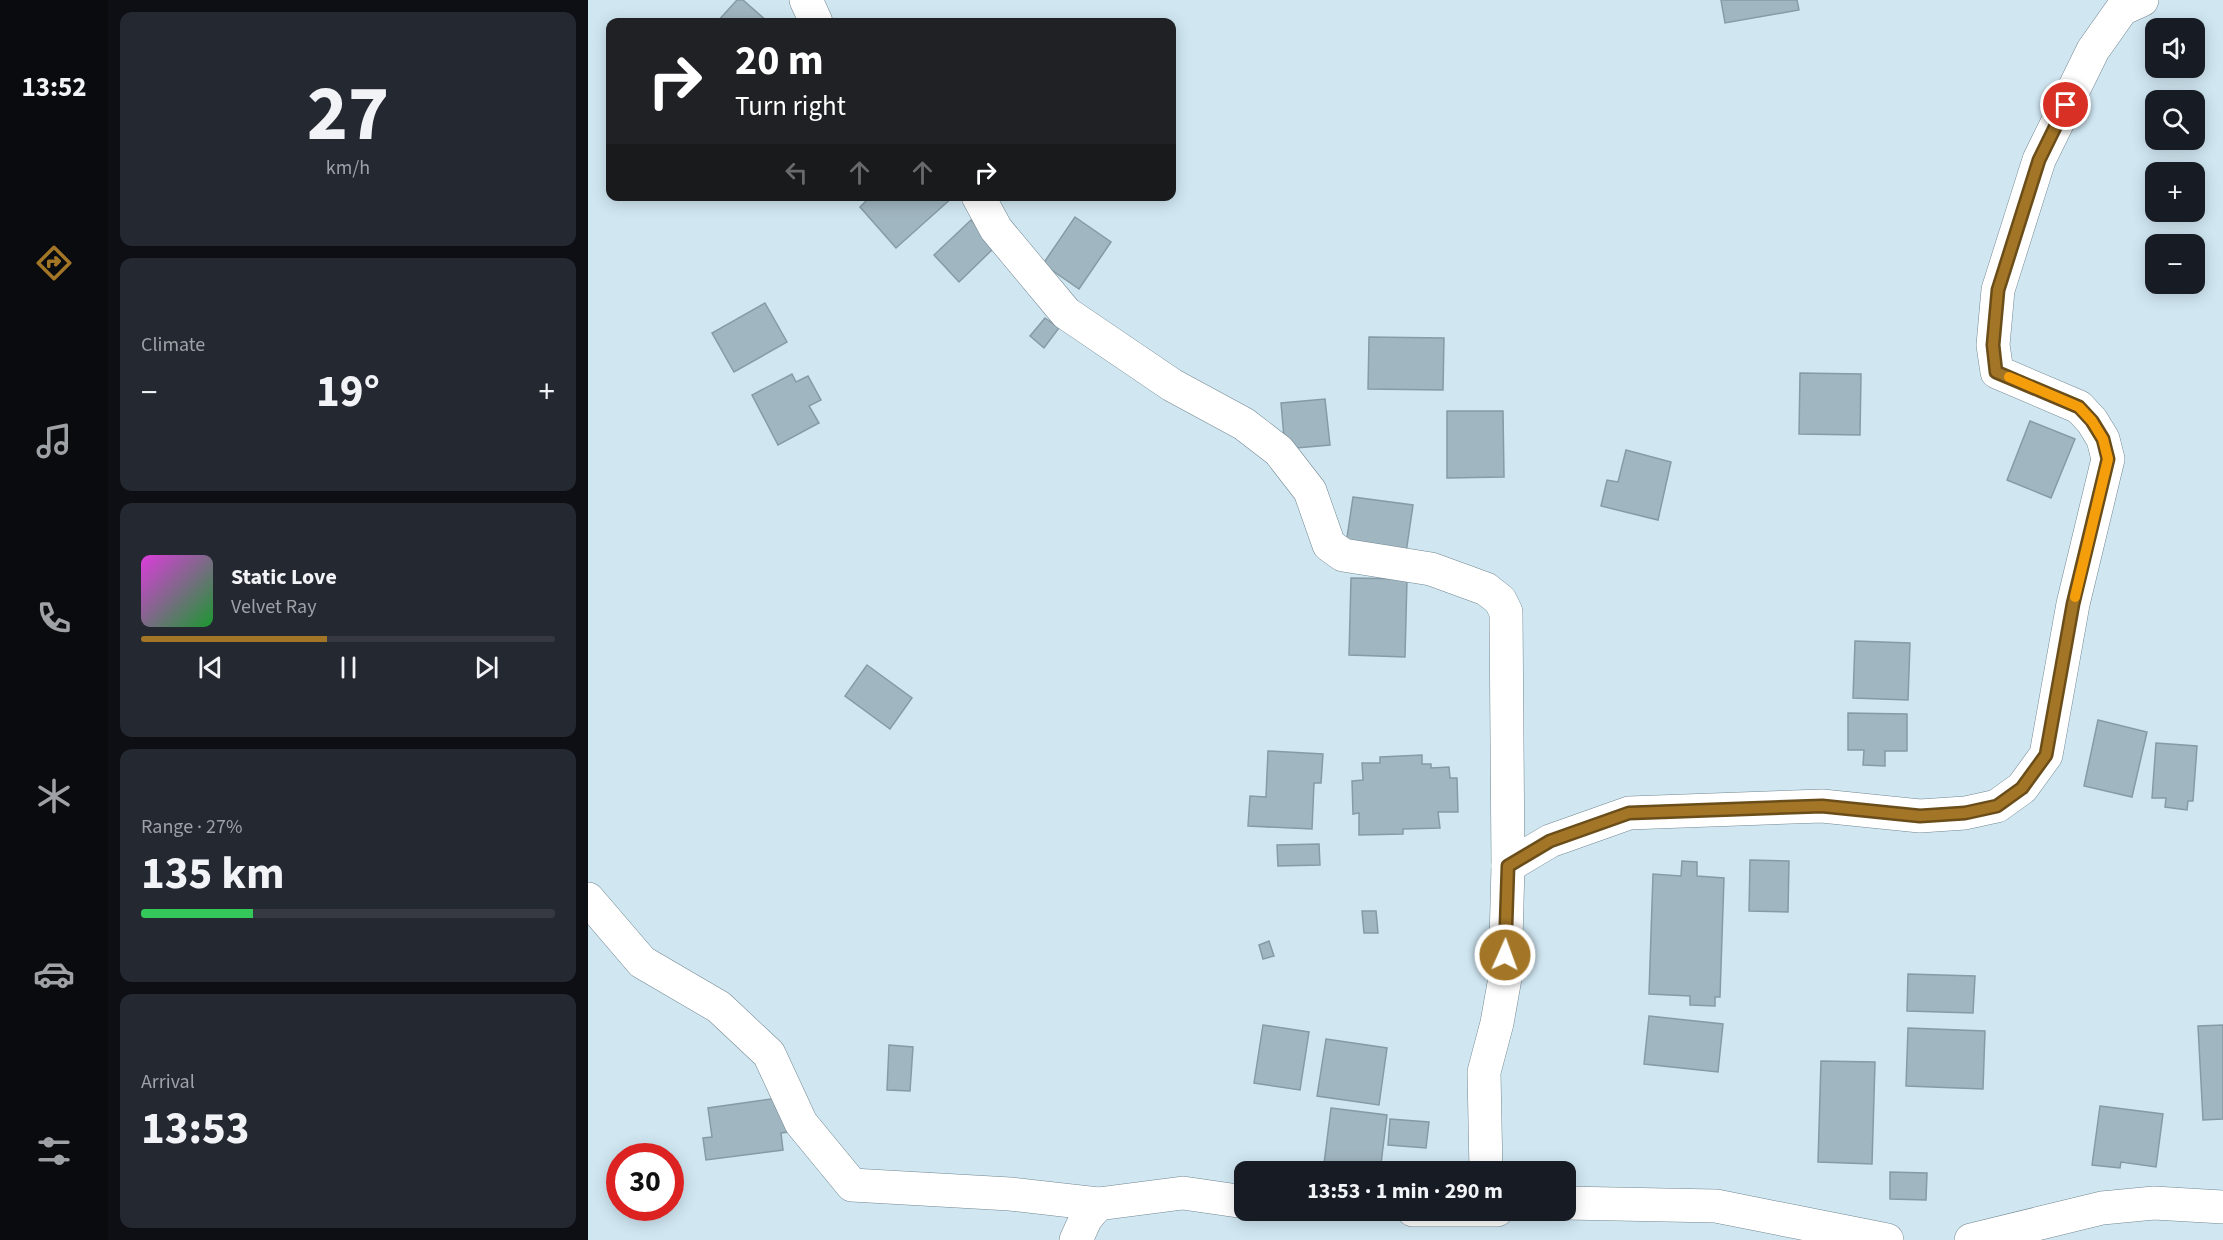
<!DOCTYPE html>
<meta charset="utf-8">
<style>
body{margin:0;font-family:"Source Sans 3",sans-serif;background:#242831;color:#f1f3f6;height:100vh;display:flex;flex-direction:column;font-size:22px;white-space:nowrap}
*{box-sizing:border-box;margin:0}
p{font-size:20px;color:#9ea1a6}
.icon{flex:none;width:33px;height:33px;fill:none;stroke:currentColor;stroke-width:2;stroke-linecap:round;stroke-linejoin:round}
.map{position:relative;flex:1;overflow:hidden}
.details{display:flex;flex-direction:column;gap:12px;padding:12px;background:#0d0f14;width:480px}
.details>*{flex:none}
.banner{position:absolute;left:18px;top:18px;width:570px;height:183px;border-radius:12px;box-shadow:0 3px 15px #0003;background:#202124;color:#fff;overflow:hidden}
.controls{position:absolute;left:1557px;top:18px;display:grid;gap:12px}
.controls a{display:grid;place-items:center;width:60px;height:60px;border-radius:12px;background:#171b24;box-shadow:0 3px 15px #0003;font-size:30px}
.speed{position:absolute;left:18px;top:1143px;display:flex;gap:12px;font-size:30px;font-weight:700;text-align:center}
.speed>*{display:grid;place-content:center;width:78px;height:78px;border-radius:50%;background:#171b24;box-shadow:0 3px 15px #0003;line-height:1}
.speed .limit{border:9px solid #d22;background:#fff;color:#111}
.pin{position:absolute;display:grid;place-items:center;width:51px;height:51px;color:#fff;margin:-26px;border:3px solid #fff;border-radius:50%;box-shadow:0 2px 6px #0007}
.me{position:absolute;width:66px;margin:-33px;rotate:2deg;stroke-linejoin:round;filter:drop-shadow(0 0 4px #0008)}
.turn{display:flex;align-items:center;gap:21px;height:126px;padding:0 30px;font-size:27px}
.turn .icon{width:78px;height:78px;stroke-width:2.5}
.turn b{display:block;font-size:42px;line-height:51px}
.lanes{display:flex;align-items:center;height:57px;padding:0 30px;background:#0003;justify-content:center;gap:30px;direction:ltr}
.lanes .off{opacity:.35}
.big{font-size:45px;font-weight:700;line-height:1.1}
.details .card{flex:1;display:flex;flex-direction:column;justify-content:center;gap:9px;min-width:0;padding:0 21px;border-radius:12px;background:#242831}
.details .dial{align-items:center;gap:0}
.dial b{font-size:78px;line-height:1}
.song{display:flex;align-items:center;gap:18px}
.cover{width:72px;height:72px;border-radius:9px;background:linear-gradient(135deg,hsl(300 70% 55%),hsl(130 70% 35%))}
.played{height:6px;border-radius:3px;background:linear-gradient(90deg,#a37627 45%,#363941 45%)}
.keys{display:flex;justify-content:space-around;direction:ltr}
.heat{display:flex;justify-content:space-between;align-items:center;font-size:33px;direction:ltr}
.charge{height:9px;border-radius:4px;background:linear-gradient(90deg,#34c759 27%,#363941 0)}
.trip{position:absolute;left:646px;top:1161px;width:342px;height:60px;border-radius:12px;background:#171b24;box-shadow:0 3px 15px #0003;font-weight:700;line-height:60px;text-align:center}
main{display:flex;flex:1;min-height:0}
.menu{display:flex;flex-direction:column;width:108px;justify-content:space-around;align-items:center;background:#090b0e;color:#9ea1a6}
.menu .icon{width:42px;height:42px}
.menu .current{color:#a37627}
.menu b{font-size:27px;color:#f1f3f6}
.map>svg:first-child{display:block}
</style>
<main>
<nav class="menu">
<b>13:52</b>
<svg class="icon current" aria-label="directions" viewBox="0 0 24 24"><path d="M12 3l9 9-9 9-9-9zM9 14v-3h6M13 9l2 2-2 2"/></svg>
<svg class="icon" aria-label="music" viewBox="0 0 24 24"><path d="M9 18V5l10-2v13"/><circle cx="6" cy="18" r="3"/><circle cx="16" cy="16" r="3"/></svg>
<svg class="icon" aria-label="phone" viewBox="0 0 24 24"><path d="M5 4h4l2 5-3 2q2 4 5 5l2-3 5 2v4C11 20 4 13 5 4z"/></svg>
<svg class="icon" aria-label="climate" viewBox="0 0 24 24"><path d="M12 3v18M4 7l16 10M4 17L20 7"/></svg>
<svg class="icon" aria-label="car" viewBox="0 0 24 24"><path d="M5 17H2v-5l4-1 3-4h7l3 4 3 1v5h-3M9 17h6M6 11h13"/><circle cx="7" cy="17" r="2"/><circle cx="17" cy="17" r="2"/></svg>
<svg class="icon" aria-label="filters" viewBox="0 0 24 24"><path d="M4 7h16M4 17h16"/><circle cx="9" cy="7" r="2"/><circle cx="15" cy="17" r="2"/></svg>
</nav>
<section class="details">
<div class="card dial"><b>27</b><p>km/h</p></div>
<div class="card"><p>Climate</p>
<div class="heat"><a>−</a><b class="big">19°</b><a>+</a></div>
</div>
<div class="card">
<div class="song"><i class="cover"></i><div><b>Static Love</b><p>Velvet Ray</p></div></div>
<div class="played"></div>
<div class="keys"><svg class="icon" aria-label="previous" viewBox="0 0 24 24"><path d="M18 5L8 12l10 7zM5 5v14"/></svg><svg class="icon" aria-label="pause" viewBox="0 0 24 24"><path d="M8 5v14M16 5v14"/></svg><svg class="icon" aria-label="next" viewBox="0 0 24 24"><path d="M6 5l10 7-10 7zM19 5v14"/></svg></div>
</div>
<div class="card"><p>Range · 27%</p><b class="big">135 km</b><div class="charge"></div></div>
<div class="card"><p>Arrival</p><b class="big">13:53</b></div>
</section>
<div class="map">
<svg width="1635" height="1240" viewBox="0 0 1635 1240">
<rect width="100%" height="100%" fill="#d0e7f2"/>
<g fill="#a0b6c1" stroke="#869ba5" stroke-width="1.5">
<polygon points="149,0 155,0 180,22 129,22"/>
<polygon points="1133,0 1209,0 1211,10 1137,23"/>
<polygon points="283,196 365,196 365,197 308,248 272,207"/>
<polygon points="487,217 523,242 491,289 455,264"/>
<polygon points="383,220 408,246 371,282 346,255"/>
<polygon points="177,303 199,342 146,372 124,333"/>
<polygon points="457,318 471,328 456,348 442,336"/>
<polygon points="781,337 856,338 855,390 780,389"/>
<polygon points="1212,373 1273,374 1272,435 1211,434"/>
<polygon points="204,374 208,382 220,376 233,400 221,406 231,423 190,445 164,395"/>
<polygon points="737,399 742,445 697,449 693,403"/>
<polygon points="859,411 915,411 916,477 859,478"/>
<polygon points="1442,421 1487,439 1463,498 1419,480"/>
<polygon points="1038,450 1083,462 1070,520 1013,506 1019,480 1030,482"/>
<polygon points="765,497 825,505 818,553 758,544"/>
<polygon points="763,578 819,579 817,657 761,655"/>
<polygon points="1267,641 1322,643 1320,700 1265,698"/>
<polygon points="279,665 324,698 302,729 257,696"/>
<polygon points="1260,713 1319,714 1319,751 1297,751 1297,766 1275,765 1276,750 1260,750"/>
<polygon points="1510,720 1559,732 1544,797 1496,786"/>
<polygon points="1568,743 1609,746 1605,801 1600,801 1599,810 1577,807 1578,798 1564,798"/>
<polygon points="680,751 735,754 733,783 726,783 724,829 660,826 662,796 678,797"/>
<polygon points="834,755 834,764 843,764 843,768 861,767 862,778 869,778 870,812 850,812 852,828 815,829 815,834 771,835 771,813 765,814 764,781 775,780 774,763 792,763 792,757"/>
<polygon points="731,844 732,865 690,866 689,845"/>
<polygon points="1162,860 1201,861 1200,912 1161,911"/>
<polygon points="1094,861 1109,862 1109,876 1136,878 1132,997 1127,997 1127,1006 1102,1005 1102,996 1061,994 1065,874 1093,876"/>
<polygon points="774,911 788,911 790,933 776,933"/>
<polygon points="681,941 686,956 675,959 671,945"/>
<polygon points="1320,974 1387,976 1385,1013 1319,1011"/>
<polygon points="1061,1016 1135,1024 1130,1072 1056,1064"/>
<polygon points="675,1025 721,1032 712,1090 666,1083"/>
<polygon points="1635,1025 1635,1119 1615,1120 1610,1026"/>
<polygon points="1320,1028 1397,1031 1395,1089 1318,1086"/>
<polygon points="738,1039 799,1048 791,1105 729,1096"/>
<polygon points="301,1045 325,1047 322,1091 299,1090"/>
<polygon points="1233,1061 1287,1062 1284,1164 1230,1162"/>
<polygon points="197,1097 201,1132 193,1133 195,1150 118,1160 115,1138 124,1137 120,1108"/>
<polygon points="1512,1106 1575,1114 1568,1167 1533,1162 1532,1168 1504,1165"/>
<polygon points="743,1108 799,1115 792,1172 735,1172"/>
<polygon points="802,1119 841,1122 838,1148 800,1145"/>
<polygon points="1302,1172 1339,1173 1338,1200 1302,1199"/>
</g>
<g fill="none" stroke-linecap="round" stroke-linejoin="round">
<defs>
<g id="minor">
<polyline points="218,0 228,22"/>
<polyline points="390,196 408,229 478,313 584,385 656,424 691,451 722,491 741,545 755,555 843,569 898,589 912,600 918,612 920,866 917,978 909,1023 896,1072 898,1172"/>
<polyline points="920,866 962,841 1041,813 1234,806 1332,816 1377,813 1409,806 1434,788 1458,755 1485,604 1520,459 1515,439 1504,421 1491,407 1409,372 1405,345 1410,290 1451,160 1505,50 1534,9 1554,0"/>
<polyline points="0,899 54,962 131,1007 181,1054 213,1123 264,1185 422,1194 510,1204 595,1193 657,1202"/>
<polyline points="978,1203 1128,1206 1299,1240"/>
<polyline points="825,1210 909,1210"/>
<polyline points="488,1240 498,1218 510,1204"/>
<polyline points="1383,1240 1514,1208 1566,1203 1635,1207"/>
</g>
</defs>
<use href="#minor" stroke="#728791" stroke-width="34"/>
<use href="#minor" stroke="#fff" stroke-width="33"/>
</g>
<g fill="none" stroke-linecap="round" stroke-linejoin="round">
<defs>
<polyline id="route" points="917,955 920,866 962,841 1041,813 1234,806 1332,816 1377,813 1409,806 1434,788 1458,755 1485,604 1520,459 1515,439 1504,421 1491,407 1408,372 1405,345 1410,290 1451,160 1478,105"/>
</defs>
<use href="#route" stroke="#6a4d19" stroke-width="15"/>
<use href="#route" stroke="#a37627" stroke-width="10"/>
<polyline stroke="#f59e0b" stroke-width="10" points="1421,377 1491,407 1504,421 1515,439 1520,459 1487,597"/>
</g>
</svg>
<div class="controls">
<a><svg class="icon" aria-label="sound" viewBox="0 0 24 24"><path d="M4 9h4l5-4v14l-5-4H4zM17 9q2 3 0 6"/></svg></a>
<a><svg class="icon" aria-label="search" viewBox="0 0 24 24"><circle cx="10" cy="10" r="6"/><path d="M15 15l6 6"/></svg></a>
<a>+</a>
<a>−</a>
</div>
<div class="speed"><div class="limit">30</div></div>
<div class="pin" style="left:1478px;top:105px;background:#d93025"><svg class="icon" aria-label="arrive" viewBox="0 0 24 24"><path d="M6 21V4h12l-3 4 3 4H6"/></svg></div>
<svg class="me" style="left:917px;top:955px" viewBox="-20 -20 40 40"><circle r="17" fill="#a37627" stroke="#fff" stroke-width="3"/><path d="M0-11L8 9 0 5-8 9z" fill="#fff"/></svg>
<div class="trip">13:53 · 1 min · 290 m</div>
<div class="banner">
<div class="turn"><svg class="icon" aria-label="right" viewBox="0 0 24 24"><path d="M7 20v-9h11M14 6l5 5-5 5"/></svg><div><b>20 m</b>Turn right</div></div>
<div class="lanes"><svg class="icon off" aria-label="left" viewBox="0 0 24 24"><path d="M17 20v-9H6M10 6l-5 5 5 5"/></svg><svg class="icon off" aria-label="ahead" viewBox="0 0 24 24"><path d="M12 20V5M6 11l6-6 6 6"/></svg><svg class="icon off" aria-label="ahead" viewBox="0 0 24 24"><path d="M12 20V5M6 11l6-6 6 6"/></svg><svg class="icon" aria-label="right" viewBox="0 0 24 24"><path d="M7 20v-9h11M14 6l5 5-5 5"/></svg></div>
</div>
</div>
</main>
